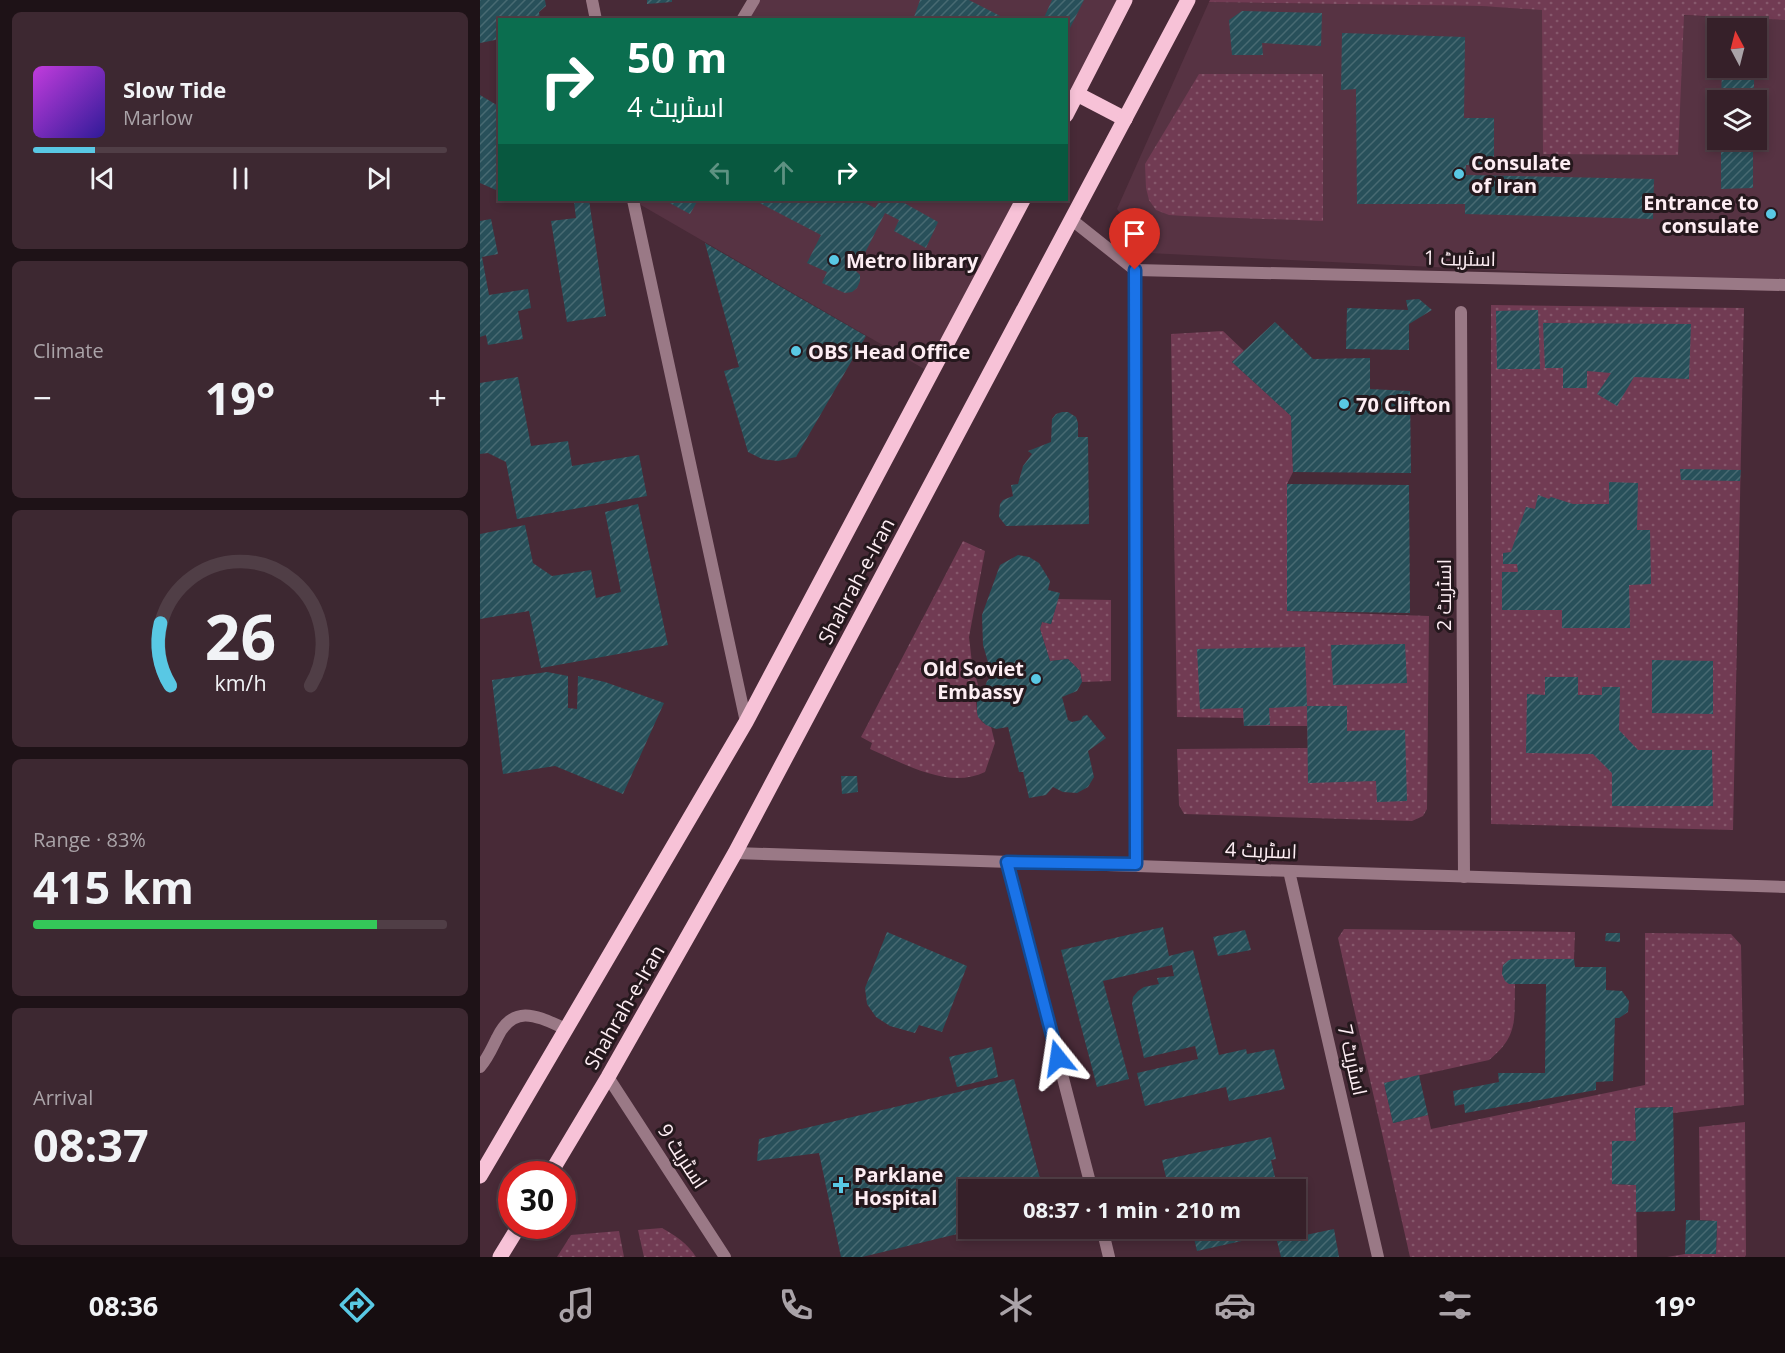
<!DOCTYPE html>
<meta charset="utf-8">
<style>
body{margin:0;font-family:"Open Sans",Cairo,sans-serif;background:#3d2831;color:#f1f3f6;height:100vh;display:flex;flex-direction:column;font-size:22px;white-space:nowrap}
*{box-sizing:border-box;margin:0}
p{font-size:20px;color:#aaa3a8}
.icon{flex:none;width:33px;height:33px;fill:none;stroke:currentColor;stroke-width:2;stroke-linecap:round;stroke-linejoin:round}
.map{position:relative;flex:1;overflow:hidden}
.side{display:flex;flex-direction:column;gap:12px;padding:12px;background:#1e1217;width:480px}
.side>*{flex:none}
.guide{position:absolute;left:18px;top:18px;width:570px;height:183px;border-radius:0px;box-shadow:0 3px 9px #0003,0 0 0 2px #503e46;background:#0b6e4f;color:#fff;overflow:hidden}
.needle{width:39px;rotate:353deg}
.buttons{position:absolute;left:1227px;top:18px;display:grid;gap:12px}
.buttons a{display:grid;place-items:center;width:60px;height:60px;border-radius:0px;background:#362029;box-shadow:0 3px 9px #0003,0 0 0 2px #503e46;font-size:30px}
.speed{position:absolute;left:18px;top:1161px;display:flex;gap:12px;font-size:30px;font-weight:700;text-align:center}
.speed>*{display:grid;place-content:center;width:78px;height:78px;border-radius:50%;background:#362029;box-shadow:0 3px 9px #0003,0 0 0 2px #503e46;line-height:1}
.speed .limit{border:9px solid #d22;background:#fff;color:#111}
.pin{position:absolute;display:grid;place-items:center;width:51px;height:51px;color:#fff;margin:-62px -26px;border-radius:50% 50% 50% 0;rotate:-45deg;box-shadow:0 0 6px #0007}
.pin .icon{rotate:45deg}
.me{position:absolute;width:66px;margin:-33px;rotate:345deg;stroke-linejoin:round;filter:drop-shadow(0 0 4px #0008)}
.turn{display:flex;align-items:center;gap:21px;height:126px;padding:0 30px;font-size:27px}
.turn .icon{width:78px;height:78px;stroke-width:2.5}
.turn b{display:block;font-size:42px;line-height:51px}
.lanes{display:flex;align-items:center;height:57px;padding:0 30px;background:#0003;justify-content:center;gap:30px;direction:ltr}
.lanes .off{opacity:.35}
.big{font-size:45px;font-weight:700;line-height:1.1}
.side .widget{flex:1;display:flex;flex-direction:column;justify-content:center;gap:9px;min-width:0;padding:0 21px;border-radius:9px;background:#3d2831}
.side .dial{align-items:center;gap:0}
.dial svg{height:156px;overflow:visible;fill:none;stroke:#503e46;stroke-width:7;stroke-linecap:round;text-anchor:middle}
.dial text{fill:#f1f3f6;stroke:none}
.song{display:flex;align-items:center;gap:18px}
.cover{width:72px;height:72px;border-radius:9px;background:linear-gradient(135deg,hsl(290 70% 55%),hsl(250 70% 35%))}
.played{height:6px;border-radius:3px;background:linear-gradient(90deg,#59c8e4 15%,#503e46 15%)}
.keys{display:flex;justify-content:space-around;direction:ltr}
.heat{display:flex;justify-content:space-between;align-items:center;font-size:33px;direction:ltr}
.charge{height:9px;border-radius:4px;background:linear-gradient(90deg,#34c759 83%,#503e46 0)}
.trip{position:absolute;left:478px;top:1179px;width:348px;height:60px;border-radius:0px;background:#362029;box-shadow:0 3px 9px #0003,0 0 0 2px #503e46;font-weight:700;line-height:60px;text-align:center}
.dock{display:flex;height:96px;justify-content:space-around;align-items:center;background:#160d10;color:#aaa3a8}
.dock .icon{width:42px;height:42px}
.dock .active{color:#59c8e4}
.dock b{font-size:27px;color:#f1f3f6}
main{display:flex;flex:1;min-height:0}
.map>svg:first-child{display:block}
</style>
<main>
<section class="side">
<div class="widget">
<div class="song"><i class="cover"></i><div><b>Slow Tide</b><p>Marlow</p></div></div>
<div class="played"></div>
<div class="keys"><svg class="icon" aria-label="previous" viewBox="0 0 24 24"><path d="M18 5L8 12l10 7zM5 5v14"/></svg><svg class="icon" aria-label="pause" viewBox="0 0 24 24"><path d="M8 5v14M16 5v14"/></svg><svg class="icon" aria-label="next" viewBox="0 0 24 24"><path d="M6 5l10 7-10 7zM19 5v14"/></svg></div>
</div>
<div class="widget"><p>Climate</p>
<div class="heat"><a>−</a><b class="big">19°</b><a>+</a></div>
</div>
<div class="widget dial"><svg viewBox="0 0 100 80">
<path d="M14 69A42 42 0 1 1 86 69"/>
<path d="M14 69A42 42 0 0 1 9 37" stroke="#59c8e4"/>
<text x="50" y="56" font-size="32" font-weight="700">26</text>
<text x="50" y="72" font-size="11">km/h</text>
</svg></div>
<div class="widget"><p>Range · 83%</p><b class="big">415 km</b><div class="charge"></div></div>
<div class="widget"><p>Arrival</p><b class="big">08:37</b></div>
</section>
<div class="map">
<svg width="1305" height="1257" viewBox="0 0 1305 1257">
<defs>
<pattern id="grass-dots" width="8" height="8" patternUnits="userSpaceOnUse" patternTransform="scale(1.5)"><rect width="8" height="8" fill="#713b53"/><path d="M2 2h.1M6 6h.1" fill="none" stroke="#86586c" stroke-width="1.8" stroke-linecap="round"/></pattern>
<pattern id="building-hatch" width="6" height="6" patternUnits="userSpaceOnUse" patternTransform="scale(1.5)"><rect width="6" height="6" fill="#28505a"/><path d="M-1 1l2-2M0 6l6-6M5 7l2-2" fill="none" stroke="#486a72"/></pattern>
</defs>
<rect width="100%" height="100%" fill="#482a37"/>
<g fill="#573343" fill-rule="evenodd">
<polygon points="274,0 646,0 587,114 586,20 262,20"/>
<path d="M729 2 1001 6 1305 20V284L668 253 637 209ZM1238 28H1276V68H1238ZM1238 100H1276V140H1238Z"/>
<polygon points="155,200 542,200 451,373 154,201"/>
</g>
<g fill="url(#grass-dots)">
<polygon points="730,0 1305,0 1305,20 1204,15 1198,155 1063,154 1062,10 1001,6 729,2"/>
<polygon points="719,74 843,74 843,221 704,216 689,215 676,210 669,200 666,188 665,164"/>
<polygon points="1011,305 1264,308 1253,830 1011,824"/>
<polygon points="743,331 764,351 752,362 811,416 813,472 807,484 807,611 949,616 947,809 943,816 932,821 704,814 699,805 697,749 828,748 827,726 764,726 763,718 697,717 691,334"/>
<path d="M483 541 505 551 489 637 492 663 500 692 496 701 497 712 502 722 511 727 515 743 505 772C468 790 423 763 390 749L392 743 381 737Z"/>
<polygon points="578,599 631,600 631,681 602,682 600,671 588,659 570,661 560,629 562,622 571,624"/>
<path d="M864 929 1095 932 1094 959H1034L1029 960 1023 965C1021 975 1024 984 1035 984 1034 1019 1039 1036 1009 1060L904 1083 913 1123 948 1115 951 1129 1165 1085V933L1251 934 1261 945 1264 1105 1193 1113V1107L1155 1108 1156 1141 1132 1184 1156 1185 1157 1257H930L858 938Z"/>
<polygon points="1265,1122 1266,1255 1265,1257 1187,1257 1205,1254 1236,1254 1237,1221 1220,1220 1219,1127"/>
<path d="M182 1228C196 1236 207 1243 216 1257H164L158 1230Z"/>
<polygon points="139,1231 144,1257 77,1257 91,1235"/>
</g>
<g fill="url(#building-hatch)">
<polygon points="0,0 65,0 66,6 59,12 60,20 20,20 20,39 0,43"/>
<polygon points="167,0 192,0 192,2 167,4"/>
<polygon points="440,0 489,0 528,20 433,20"/>
<polygon points="572,0 604,0 586,36 586,20 563,20"/>
<polygon points="762,11 842,13 841,46 782,43 783,55 752,55 749,20"/>
<polygon points="862,33 985,37 984,118 1014,118 1014,166 986,165 986,175 1174,179 1173,219 985,214 985,204 877,204 876,89 861,90"/>
<polygon points="1242,68 1274,68 1274,100 1241,100"/>
<polygon points="0,95 20,107 20,185 16,190 0,183"/>
<polygon points="1241,140 1273,140 1273,188 1241,189"/>
<polygon points="109,200 126,316 87,322 71,221 96,218 94,202"/>
<polygon points="184,200 218,200 210,214"/>
<polygon points="274,200 379,200 395,208 400,200 419,200 458,222 446,248 414,231 419,220 405,213 376,271 380,275 380,281 377,288 372,292 365,293 342,283 347,272 327,263 341,235"/>
<polygon points="11,219 18,254 2,257 9,295 48,289 51,308 38,311 43,339 8,345 6,335 0,337 0,221"/>
<polygon points="225,243 386,336 316,457 298,461 282,459 268,452 244,371 259,367"/>
<polygon points="939,299 952,310 929,324 929,350 866,349 867,308 928,310 926,300"/>
<polygon points="1058,310 1060,369 1017,369 1016,311"/>
<polygon points="795,322 833,359 890,358 890,389 930,391 931,473 813,472 811,416 752,362"/>
<polygon points="1063,323 1211,324 1209,379 1154,377 1137,406 1117,394 1131,373 1107,371 1107,388 1083,388 1083,368 1065,368"/>
<polygon points="38,377 51,446 88,441 92,466 159,455 167,496 37,519 26,462 8,453 0,454 0,383"/>
<polygon points="582,412 588,412 596,417 598,423 598,437 608,437 609,524 526,526 519,517 520,504 523,500 533,496 531,485 538,484 543,466 552,454 548,451 571,442 572,419 576,414"/>
<polygon points="1200,469 1261,470 1260,481 1201,480"/>
<polygon points="1129,482 1158,483 1157,530 1170,530 1171,584 1149,585 1150,628 1082,628 1082,610 1022,610 1022,572 1038,572 1037,564 1023,564 1023,553 1031,552 1046,507 1055,509 1058,495 1069,499 1071,497 1093,504 1129,504"/>
<polygon points="807,484 929,485 930,613 807,611"/>
<polygon points="158,504 188,645 61,668 49,611 0,619 0,534 45,525 53,563 72,576 111,570 116,598 141,592 125,512"/>
<polygon points="538,555 549,557 559,563 570,581 568,590 580,593 571,624 562,622 560,629 570,661 588,659 600,671 602,682 597,691 582,697 588,720 592,722 601,720 603,716 607,715 626,738 608,751 614,777 608,787 597,793 583,792 573,787 566,795 549,798 543,772 539,772 528,727 516,729 506,725 498,717 497,712 497,696 504,690 507,681 512,676 503,645 502,615 520,565"/>
<polygon points="925,644 927,683 853,685 851,645"/>
<polygon points="825,647 827,706 867,706 867,731 925,730 927,801 897,802 896,781 828,783 827,706 789,708 790,725 764,726 763,708 720,709 717,649"/>
<polygon points="1172,660 1233,661 1233,714 1172,713"/>
<polygon points="67,672 88,676 88,708 97,709 98,676 125,682 184,703 143,794 75,766 23,774 12,680"/>
<polygon points="1065,677 1098,677 1098,695 1122,695 1122,687 1140,687 1139,730 1158,750 1232,750 1233,806 1132,806 1132,773 1113,754 1046,753 1047,694 1065,695"/>
<polygon points="361,776 377,776 378,792 362,794"/>
<polygon points="683,927 689,956 713,950 739,1055 766,1049 767,1054 794,1049 805,1089 749,1101 746,1087 665,1106 657,1073 718,1059 715,1046 664,1058 652,1004 653,997 658,991 664,987 679,984 677,978 694,976 692,965 623,981 649,1079 617,1087 581,950"/>
<polygon points="765,930 771,950 738,956 733,937"/>
<polygon points="407,932 487,966 462,1032 439,1025 435,1033 410,1026 396,1017 387,1004 385,988"/>
<polygon points="1126,933 1140,933 1140,942 1125,941"/>
<polygon points="1094,959 1095,967 1126,967 1126,990 1142,991 1149,1001 1148,1012 1139,1018 1135,1018 1133,1081 1116,1082 1116,1090 985,1113 984,1104 975,1106 973,1091 1019,1082 1018,1073 1065,1073 1066,984 1029,984 1025,981 1022,974 1023,965 1029,960 1034,959"/>
<polygon points="512,1047 518,1077 477,1087 469,1057"/>
<polygon points="939,1075 948,1115 913,1123 904,1083"/>
<polygon points="534,1079 563,1190 489,1190 489,1228 498,1229 382,1257 361,1257 339,1153 277,1161 279,1139"/>
<polygon points="1193,1107 1195,1211 1156,1212 1156,1185 1132,1184 1132,1141 1156,1141 1155,1108"/>
<polygon points="791,1137 796,1159 791,1160 798,1190 708,1190 706,1182 688,1186 682,1160"/>
<polygon points="1206,1220 1237,1221 1236,1254 1205,1254"/>
<polygon points="723,1228 807,1228 807,1231 717,1251 713,1234 724,1233"/>
<polygon points="854,1229 859,1257 801,1257 797,1241"/>
</g>
<g fill="none" stroke-linecap="round" stroke-linejoin="round">
<path stroke="#9a7986" stroke-width="12" d="M0 1067C8 1058 12 1048 17 1038 34 1002 59 1017 86 1029"/>
<g stroke="#9a7986" stroke-width="12">
<polyline points="112,0 116,20"/>
<polyline points="262,20 274,0"/>
<polyline points="153,200 266,722"/>
<polyline points="592,220 655,270 656,864"/>
<polyline points="655,270 1305,285"/>
<polyline points="981,312 984,877"/>
<polyline points="255,853 1305,887"/>
<polyline points="527,862 612,1190"/>
<polyline points="809,871 898,1257"/>
<polyline points="128,1077 245,1257"/>
<polyline points="622,1228 629,1257"/>
</g>
<g stroke="#f7c2d7" stroke-width="15">
<polyline points="597,94 645,119"/>
<polyline points="586,115 645,0"/>
<polyline points="70,1174 128,1077 255,853 708,0"/>
<polyline points="0,1176 266,722 543,200"/>
<polyline points="20,1257 39,1226"/>
</g>
</g>
<g fill="none" stroke-linecap="round" stroke-linejoin="round">
<defs>
<polyline id="route" points="578,1058 527,862 656,864 655,270"/>
</defs>
<use href="#route" stroke="#114b97" stroke-width="15"/>
<use href="#route" stroke="#1a73e8" stroke-width="10"/>
</g>
<g fill="#59c8e4" stroke="#25181d" stroke-width="2">
<circle cx="979" cy="174" r="6"/>
<circle cx="1291" cy="214" r="6"/>
<circle cx="354" cy="260" r="6"/>
<circle cx="316" cy="351" r="6"/>
<circle cx="864" cy="404" r="6"/>
<circle cx="556" cy="679" r="6"/>
<path d="M358 1176h6v6h6v6h-6v6h-6v-6h-6v-6h6z"/>
</g>
<g text-anchor="middle" dominant-baseline="central" stroke-width="6" stroke-linejoin="round" paint-order="stroke">
<g font-size="20" font-weight="bold" fill="#fdedf3" stroke="#25181d" text-anchor="start">
<text x="991" y="162">Consulate<tspan x="991" dy="23">of Iran</tspan></text>
<text x="1279" y="202" text-anchor="end">Entrance to<tspan x="1279" dy="23">consulate</tspan></text>
<text x="366" y="260">Metro library</text>
<text x="328" y="351">OBS Head Office</text>
<text x="876" y="404">70 Clifton</text>
<text x="544" y="668" text-anchor="end">Old Soviet<tspan x="544" dy="23">Embassy</tspan></text>
<text x="374" y="1174">Parklane<tspan x="374" dy="23">Hospital</tspan></text>
</g>
<g font-size="20" fill="#fdedf3" stroke="#25181d">
<text transform="translate(980 258) rotate(1)">اسٹریٹ 1</text>
<text transform="translate(376 581) rotate(-62)">Shahrah-e-Iran</text>
<text transform="translate(963 595) rotate(-90)">اسٹریٹ 2</text>
<text transform="translate(781 850) rotate(2)">اسٹریٹ 4</text>
<text transform="translate(144 1007) rotate(-60)">Shahrah-e-Iran</text>
<text transform="translate(873 1060) rotate(77)">اسٹریٹ 7</text>
<text transform="translate(203 1156) rotate(57)">اسٹریٹ 9</text>
</g>
</g>
</svg>
<div class="buttons">
<a><svg class="needle" viewBox="-14 -14 28 28"><path d="M0-13l5 13h-10z" fill="#e53935"/><path d="M0 13l5-13h-10z" fill="#aaa3a8"/></svg></a>
<a><svg class="icon" aria-label="layers" viewBox="0 0 24 24"><path d="M12 4l9 5-9 5-9-5zM3 14l9 5 9-5"/></svg></a>
</div>
<div class="speed"><div class="limit">30</div></div>
<div class="pin" style="left:655px;top:270px;background:#d93025"><svg class="icon" aria-label="arrive" viewBox="0 0 24 24"><path d="M6 21V4h12l-3 4 3 4H6"/></svg></div>
<svg class="me" style="left:578px;top:1058px" viewBox="-20 -20 40 40"><path d="M0-17L14 15 0 8-14 15z" fill="#1a73e8" stroke="#fff" stroke-width="4"/></svg>
<div class="trip">08:37 · 1 min · 210 m</div>
<div class="guide">
<div class="turn"><svg class="icon" aria-label="right" viewBox="0 0 24 24"><path d="M7 20v-9h11M14 6l5 5-5 5"/></svg><div><b>50 m</b>اسٹریٹ 4</div></div>
<div class="lanes"><svg class="icon off" aria-label="left" viewBox="0 0 24 24"><path d="M17 20v-9H6M10 6l-5 5 5 5"/></svg><svg class="icon off" aria-label="ahead" viewBox="0 0 24 24"><path d="M12 20V5M6 11l6-6 6 6"/></svg><svg class="icon" aria-label="right" viewBox="0 0 24 24"><path d="M7 20v-9h11M14 6l5 5-5 5"/></svg></div>
</div>
</div>
</main>
<nav class="dock">
<b>08:36</b>
<svg class="icon active" aria-label="directions" viewBox="0 0 24 24"><path d="M12 3l9 9-9 9-9-9zM9 14v-3h6M13 9l2 2-2 2"/></svg>
<svg class="icon" aria-label="music" viewBox="0 0 24 24"><path d="M9 18V5l10-2v13"/><circle cx="6" cy="18" r="3"/><circle cx="16" cy="16" r="3"/></svg>
<svg class="icon" aria-label="phone" viewBox="0 0 24 24"><path d="M5 4h4l2 5-3 2q2 4 5 5l2-3 5 2v4C11 20 4 13 5 4z"/></svg>
<svg class="icon" aria-label="climate" viewBox="0 0 24 24"><path d="M12 3v18M4 7l16 10M4 17L20 7"/></svg>
<svg class="icon" aria-label="car" viewBox="0 0 24 24"><path d="M5 17H2v-5l4-1 3-4h7l3 4 3 1v5h-3M9 17h6M6 11h13"/><circle cx="7" cy="17" r="2"/><circle cx="17" cy="17" r="2"/></svg>
<svg class="icon" aria-label="filters" viewBox="0 0 24 24"><path d="M4 7h16M4 17h16"/><circle cx="9" cy="7" r="2"/><circle cx="15" cy="17" r="2"/></svg>
<b>19°</b>
</nav>
